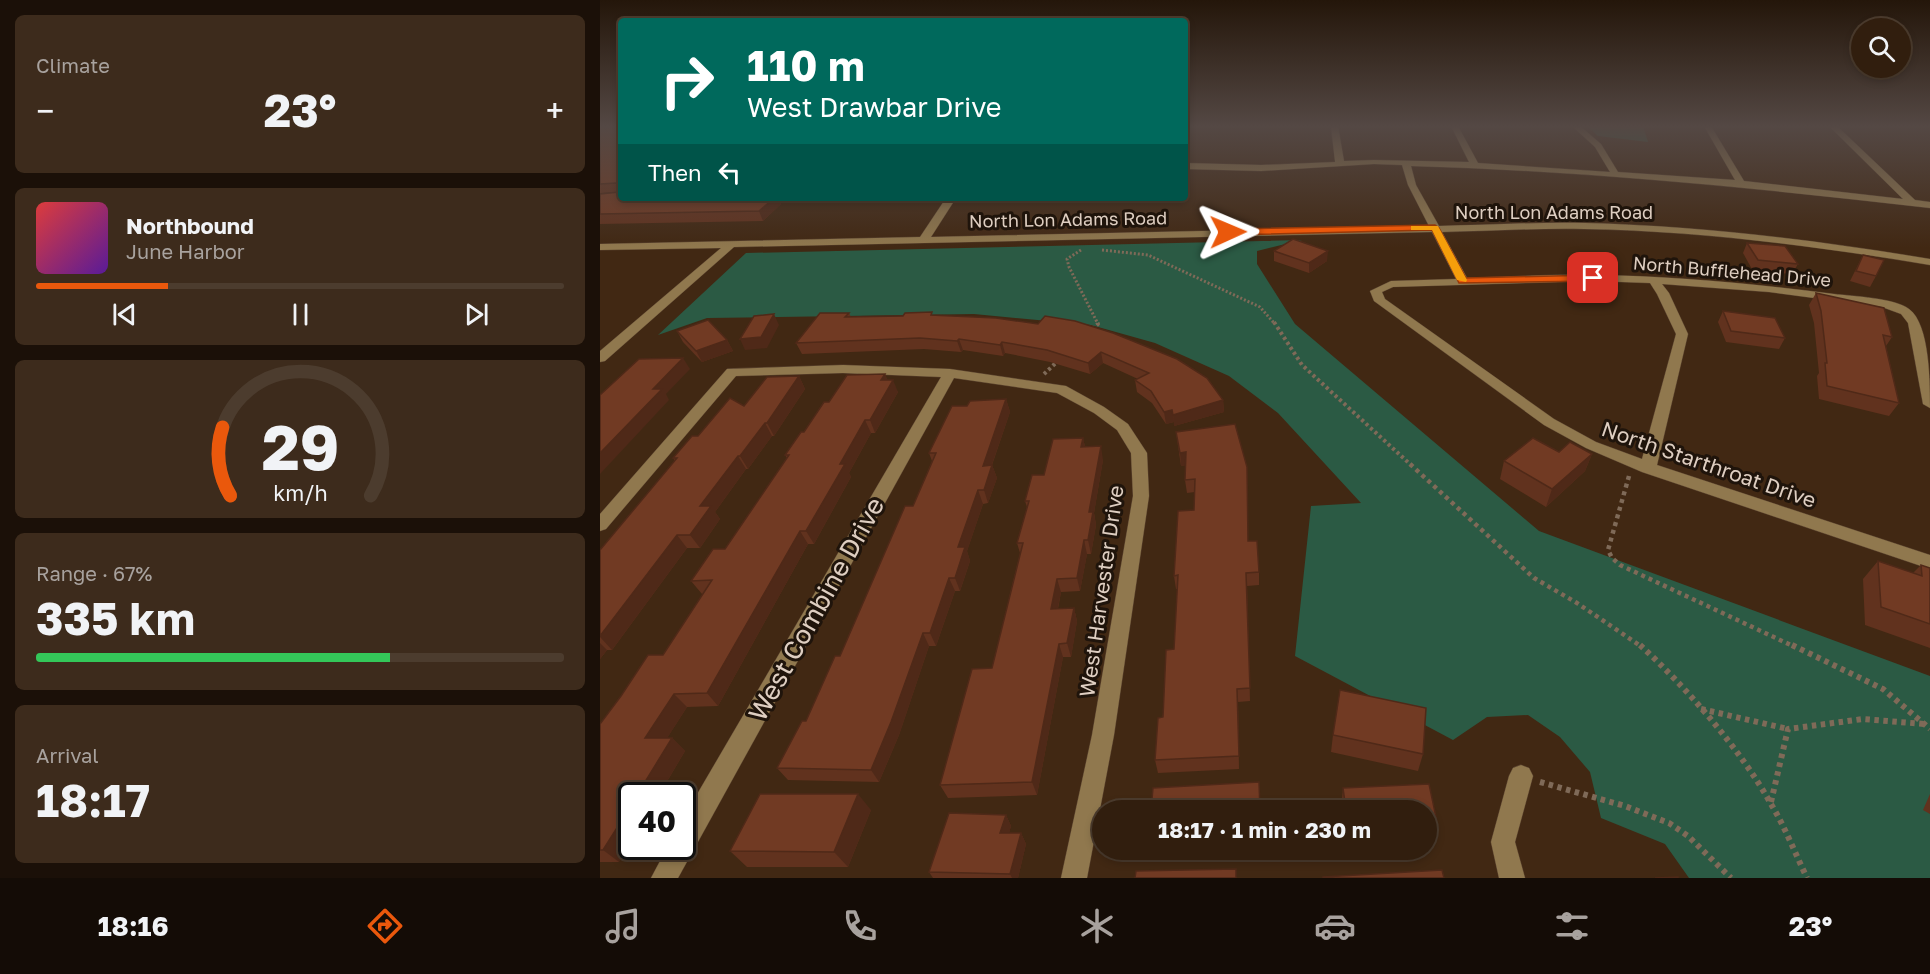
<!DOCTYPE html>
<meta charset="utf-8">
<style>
body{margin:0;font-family:"Golos Text",sans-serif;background:#3d2b1c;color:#f1f3f6;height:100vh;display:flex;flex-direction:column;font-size:22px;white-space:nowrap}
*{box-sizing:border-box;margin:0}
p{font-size:20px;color:#a8a29e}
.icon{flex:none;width:33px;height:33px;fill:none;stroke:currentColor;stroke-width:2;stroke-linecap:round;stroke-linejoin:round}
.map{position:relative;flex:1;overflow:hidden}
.sheet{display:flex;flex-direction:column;gap:15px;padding:15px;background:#1b1008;width:600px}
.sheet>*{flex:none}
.banner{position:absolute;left:18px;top:18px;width:570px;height:183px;border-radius:6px;box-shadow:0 3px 9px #0003,0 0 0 2px #4c3c2e;background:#00695c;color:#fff;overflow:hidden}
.buttons{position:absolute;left:1251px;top:18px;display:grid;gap:12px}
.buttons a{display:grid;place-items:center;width:60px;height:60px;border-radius:50%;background:#311e0e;box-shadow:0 3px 9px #0003,0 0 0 2px #4c3c2e;font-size:30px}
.speed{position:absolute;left:18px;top:782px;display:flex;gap:12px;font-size:30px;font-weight:700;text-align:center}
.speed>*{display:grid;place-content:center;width:78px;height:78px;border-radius:50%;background:#311e0e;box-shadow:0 3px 9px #0003,0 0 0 2px #4c3c2e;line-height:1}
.speed .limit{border:3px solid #111;border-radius:9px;background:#fff;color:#111}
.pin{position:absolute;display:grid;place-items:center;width:51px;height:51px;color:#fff;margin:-26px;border-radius:12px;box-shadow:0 3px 9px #0006}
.me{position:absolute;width:66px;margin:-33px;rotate:89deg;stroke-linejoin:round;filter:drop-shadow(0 0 4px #0008)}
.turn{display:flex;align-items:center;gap:21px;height:126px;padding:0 30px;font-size:27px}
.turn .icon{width:78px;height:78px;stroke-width:2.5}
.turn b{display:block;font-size:42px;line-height:51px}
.then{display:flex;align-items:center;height:57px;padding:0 30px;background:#0003;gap:12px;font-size:22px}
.big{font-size:45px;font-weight:700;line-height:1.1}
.sheet .widget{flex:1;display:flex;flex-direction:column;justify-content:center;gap:9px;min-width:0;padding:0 21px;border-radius:9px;background:#3d2b1c}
.sheet .dial{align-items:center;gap:0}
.dial svg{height:156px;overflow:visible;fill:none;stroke:#4c3c2e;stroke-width:7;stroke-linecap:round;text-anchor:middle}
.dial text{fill:#f1f3f6;stroke:none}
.song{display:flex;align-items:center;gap:18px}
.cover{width:72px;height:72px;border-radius:9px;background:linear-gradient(135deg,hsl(0 70% 55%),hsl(270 70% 35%))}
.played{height:6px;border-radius:3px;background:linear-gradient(90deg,#ea580c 25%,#4c3c2e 25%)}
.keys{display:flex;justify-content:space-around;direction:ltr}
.heat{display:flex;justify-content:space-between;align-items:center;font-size:33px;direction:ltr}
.charge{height:9px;border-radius:4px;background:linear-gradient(90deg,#34c759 67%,#4c3c2e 0)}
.trip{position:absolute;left:492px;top:800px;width:345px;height:60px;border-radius:30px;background:#311e0e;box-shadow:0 3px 9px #0003,0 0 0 2px #4c3c2e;font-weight:700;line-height:60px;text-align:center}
.tabs{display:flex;height:96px;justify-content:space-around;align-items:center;background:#140c06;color:#a8a29e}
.tabs .icon{width:42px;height:42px}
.tabs .active{color:#ea580c}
.tabs b{font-size:27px;color:#f1f3f6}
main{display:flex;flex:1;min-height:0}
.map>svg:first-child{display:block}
</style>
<main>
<section class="sheet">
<div class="widget"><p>Climate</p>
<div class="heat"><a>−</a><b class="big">23°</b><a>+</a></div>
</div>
<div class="widget">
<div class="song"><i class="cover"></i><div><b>Northbound</b><p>June Harbor</p></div></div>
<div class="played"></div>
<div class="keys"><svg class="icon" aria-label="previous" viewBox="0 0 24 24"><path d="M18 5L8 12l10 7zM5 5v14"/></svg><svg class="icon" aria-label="pause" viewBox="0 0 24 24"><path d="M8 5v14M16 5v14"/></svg><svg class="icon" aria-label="next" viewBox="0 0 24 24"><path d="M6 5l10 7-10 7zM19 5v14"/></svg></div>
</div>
<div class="widget dial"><svg viewBox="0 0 100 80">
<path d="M14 69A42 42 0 1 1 86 69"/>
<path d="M14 69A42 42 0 0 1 10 34" stroke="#ea580c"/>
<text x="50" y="56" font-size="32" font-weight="700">29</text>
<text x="50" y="72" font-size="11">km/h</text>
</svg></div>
<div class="widget"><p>Range · 67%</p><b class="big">335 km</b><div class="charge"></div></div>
<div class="widget"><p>Arrival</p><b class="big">18:17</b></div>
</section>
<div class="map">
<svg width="1330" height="878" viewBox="0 0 1330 878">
<rect width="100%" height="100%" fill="#412813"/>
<g fill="#2b5a44">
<polygon points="987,126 1043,126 1048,142 998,136"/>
<polygon points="702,240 657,251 657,264 695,324 939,531 1330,676 1330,878 1089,878 1065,844 1001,818 990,772 960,737 928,715 887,717 853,740 695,656 711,506 761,503 678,413 629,376 555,343 491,325 374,314 107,318 58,335 146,253"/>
</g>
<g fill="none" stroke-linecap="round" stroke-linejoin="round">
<defs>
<g id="minor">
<path d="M731 126H738L744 161 774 160 869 162 851 126H858L878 163 1010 172 995 147 972 126H980L1001 144 1018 172 1135 180 1104 126H1111L1144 181 1303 199 1229 126H1237L1315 200 1330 202V208C1157 188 985 171 811 166L816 185 839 226C887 225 936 222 985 223 1101 226 1216 240 1330 259V265C1216 246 1100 231 984 229 937 228 889 231 842 232L867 278C909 277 952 274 994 275 1074 276 1155 284 1234 294 1252 296 1295 298 1309 309 1330 324 1330 384 1330 408L1323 404 1308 323 1301 314 1282 307 1169 292 1062 284 1069 293 1088 334 1057 465 1330 555V569L1042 472 986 448 944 425 774 301 770 291 791 281 856 279 832 232 134 247 5 361 0 362V351L121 248 0 250V244L320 237 346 198H356L331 237 829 226 808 185 802 165 774 164 661 171 585 169V163L661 165 735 162ZM993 281 1050 283 1057 294 1076 334 1042 459 996 442 954 419 785 299 782 292 793 287Z"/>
<polygon points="243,365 350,369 466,386 504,407 528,424 547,453 549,496 514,735 487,878 461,878 492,735 533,496 531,453 517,430 494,413 457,393 354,378 78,878 51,878 68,846 82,846 82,820 341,377 243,373 136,376 6,529 0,531 0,514 127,369"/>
<polygon points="921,765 929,768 933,776 915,842 925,878 899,878 891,842 909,776 913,768"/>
</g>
</defs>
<use href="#minor" stroke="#5a432f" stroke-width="1"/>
<g stroke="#7f6a58" stroke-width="3" stroke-dasharray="2 2" stroke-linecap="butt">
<polyline points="481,250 467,259 469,267 498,324"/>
<polyline points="502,250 548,255 660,307 675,324"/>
</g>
<g stroke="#7f6a58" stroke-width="4" stroke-dasharray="3 3" stroke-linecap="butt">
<polyline points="674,322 702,365 811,465"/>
<polyline points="492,329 498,324 497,322"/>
<polyline points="444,374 458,361"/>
</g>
<g stroke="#7f6a58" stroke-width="4.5" stroke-dasharray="4 4" stroke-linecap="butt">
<polyline points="810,464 934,578 977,603 1042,647"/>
<polyline points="1029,476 1008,550 1012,558 1020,565 1195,647"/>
</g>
<g stroke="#7f6a58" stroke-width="6" stroke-dasharray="4.5 4.5" stroke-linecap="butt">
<path d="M1040 645C1086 687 1141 750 1171 804 1185 827 1195 853 1207 878"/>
<polyline points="1192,645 1283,689 1330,729"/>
<polyline points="1101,709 1188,729"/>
<polyline points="940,782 1025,806 1069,823 1088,836 1131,878"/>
<polyline points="1171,802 1188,729 1263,719 1324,724"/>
</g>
<use href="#minor" fill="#90784e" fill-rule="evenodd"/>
</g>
<g fill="#61321e">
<polygon points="0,126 21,126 21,198 179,198 181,204 163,221 0,224 0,194 19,192 0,193"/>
<polygon points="1147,243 1198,264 1192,274 1153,271 1143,253"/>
<polygon points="674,251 727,261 709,273 674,261"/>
<polygon points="1263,255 1276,276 1270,287 1250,281"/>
<polygon points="1216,293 1292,337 1286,346 1299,403 1289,416 1219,399 1217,376 1219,373 1214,323 1209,305"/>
<polygon points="1123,311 1185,338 1179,349 1126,342 1118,322"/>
<polygon points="249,313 251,317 333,315 438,324 623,400 624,412 574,426 574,422 566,424 552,403 537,392 535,380 538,379 503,363 490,374 450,362 405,353 403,356 363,350 361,352 324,349 202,354 196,343"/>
<polygon points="77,331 127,340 133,351 102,362 83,342"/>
<polygon points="285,374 287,380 298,392 275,433 271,433 249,473 251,477 214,544 208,544 118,706 87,707 67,738 72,738 85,751 59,795 32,795 19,862 0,862 0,724 63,655 103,594 102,594 91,581 125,549 187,458 185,455 204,432 229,402"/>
<polygon points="199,376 205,389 174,436 172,436 148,469 146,469 115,512 120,519 100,548 87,548 12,650 7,650 0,659 0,550 75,461 73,458 98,436 144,406"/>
<polygon points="406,399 410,412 392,465 397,478 388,503 383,504 367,551 370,561 360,591 355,591 336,646 329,646 299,735 279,782 188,780 177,768 206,721 240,656 313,506 332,461 329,453 367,406"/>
<polygon points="576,432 648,541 659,572 659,585 647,586 650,701 638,702 639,769 558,773 555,760 574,649 578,589 576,589 574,576 594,510 595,492 587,493 585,480 586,465 581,466"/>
<polygon points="483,438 485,447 503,460 494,513 496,525 491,554 487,554 480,591 461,592 458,609 474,608 477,621 471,657 463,657 437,795 348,798 340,785 392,668 420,553 417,543 427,507 425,501 444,475"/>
<polygon points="959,452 992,454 985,471 946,507 900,479 904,461"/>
<polygon points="1278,561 1313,573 1321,565 1330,568 1330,648 1265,625 1263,579"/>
<polygon points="733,735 823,754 818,771 731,752"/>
<polygon points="829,784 836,817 833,828 826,828 826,810 743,810 742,799 743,788"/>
<polygon points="1330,794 1330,814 1323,810"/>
<polygon points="271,810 248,867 147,867 130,851"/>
<polygon points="406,815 411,826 409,833 421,833 426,844 418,878 333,878 329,872"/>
<polygon points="550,849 661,849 661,853 553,859"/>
<polygon points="748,849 816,849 814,852 749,856"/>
</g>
<g fill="#4f2918">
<polygon points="174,198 179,198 181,204 163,221 159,211"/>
<polygon points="728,251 727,261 709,273 709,263"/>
<polygon points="174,314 179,325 167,348 145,350 140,339"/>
<polygon points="359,339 363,350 361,352 357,341"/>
<polygon points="127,340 133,351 102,362 96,351"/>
<polygon points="402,342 405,353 403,356 400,345"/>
<polygon points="501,352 503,363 490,374 488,363"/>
<polygon points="83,358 90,369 66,394 69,400 0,474 0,453 53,389"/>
<polygon points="285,374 290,385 293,380 298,392 275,433 270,420 281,380"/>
<polygon points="199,376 205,389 174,436 167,423"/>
<polygon points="406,399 410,412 387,479 383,466"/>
<polygon points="623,400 624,412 574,426 573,415"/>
<polygon points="572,410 574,422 566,424 564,412"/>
<polygon points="265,420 271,433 249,473 251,477 214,544 206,531 240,464"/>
<polygon points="165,423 172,436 148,469 140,456"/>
<polygon points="483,438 486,451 481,447"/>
<polygon points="501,446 503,460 494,513 496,525 491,554 488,540 489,512"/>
<polygon points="586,452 588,465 581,466 580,453"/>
<polygon points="992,454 985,471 946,507 952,489"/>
<polygon points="138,456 146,469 115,512 120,519 100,548 90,535 100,506"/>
<polygon points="392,465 397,478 388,503 384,490"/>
<polygon points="378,490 383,504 367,551 370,561 360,591 355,578 358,547"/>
<polygon points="200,531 208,544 118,706 107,693"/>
<polygon points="77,535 87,548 12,650 0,637 0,636"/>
<polygon points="484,540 487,554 480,591 477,578"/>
<polygon points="349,578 355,591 336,646 330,633"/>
<polygon points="457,579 461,592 455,622 451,609"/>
<polygon points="474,608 477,621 471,657 467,643"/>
<polygon points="323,633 329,646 299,735 279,782 271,770"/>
<polygon points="0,643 7,650 0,659"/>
<polygon points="459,644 463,657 437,795 432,782"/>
<polygon points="74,694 87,707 59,751 45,738"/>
<polygon points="72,738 85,751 59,795 37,795"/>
<polygon points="258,794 271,810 248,867 234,852"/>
<polygon points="32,804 32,841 19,862 3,850"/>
<polygon points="406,815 411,826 406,844 400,833"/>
<polygon points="421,833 426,844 418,878 412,878 410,874"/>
</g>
<g fill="#713a23" stroke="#4f2918" stroke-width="1.5">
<polygon points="0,126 21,126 21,198 174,198 159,211 0,214 0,194 19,192 21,189 16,183 0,184"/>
<polygon points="693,239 728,251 709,263 674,251"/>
<polygon points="1147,243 1185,246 1198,264 1158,260"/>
<polygon points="1263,255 1284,260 1276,276 1256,271"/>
<polygon points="1216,293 1284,308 1292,337 1283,335 1299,403 1227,386 1225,363 1227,363 1221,311"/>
<polygon points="1123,311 1175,318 1185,338 1131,331"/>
<polygon points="332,312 331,315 396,318 438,324 445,316 475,321 513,333 577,359 607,378 623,400 573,415 572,410 564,412 551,391 535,380 549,373 501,352 488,363 447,350 402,342 400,345 359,339 357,341 320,338 196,343 220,313 249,313 245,317 303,316 305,313"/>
<polygon points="174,314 161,337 140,339 154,316"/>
<polygon points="108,320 127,340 96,351 77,331"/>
<polygon points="83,358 53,389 62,389 0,453 0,395 39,359"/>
<polygon points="285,374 281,380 293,380 270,420 265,420 240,464 245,464 206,531 200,531 107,693 74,694 45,738 72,738 37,795 32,795 32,804 3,850 0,850 0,724 21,696 48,655 63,655 112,580 91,581 113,549 125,549 189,455 185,455 201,432 204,432 224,402 229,402 247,375"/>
<polygon points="199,376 167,423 165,423 140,456 138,456 100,506 111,506 90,535 77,535 0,636 0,550 77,458 73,458 92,436 98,436 130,398 144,406 167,377"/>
<polygon points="406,399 383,466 392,465 384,490 378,490 358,547 365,547 355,578 349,578 330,633 323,633 291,722 271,770 177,768 202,721 206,721 235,656 240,656 305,506 313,506 336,453 329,453 352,406 367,406 370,401"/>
<polygon points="635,424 647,467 648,541 657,541 659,572 646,573 650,688 637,689 639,756 555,760 558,718 563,717 566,650 574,649 578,575 574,576 578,511 594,510 595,479 585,480 586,452 580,453 576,432"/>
<polygon points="483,438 481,447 501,446 489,512 493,512 488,540 484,540 477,578 457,579 451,609 474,608 467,643 459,644 432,782 340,785 372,669 392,668 423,543 417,543 429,501 425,501 432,475 444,475 453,439"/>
<polygon points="933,438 959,452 970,442 992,454 952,489 904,461"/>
<polygon points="1278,561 1322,576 1321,565 1330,568 1330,624 1281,607"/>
<polygon points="740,690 826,708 823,754 733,735"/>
<polygon points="659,782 660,810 551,810 553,788"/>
<polygon points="829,784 836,817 826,818 826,810 746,810 743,788"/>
<polygon points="160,794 258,794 234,852 130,851"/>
<polygon points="349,813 406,815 400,833 421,833 410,874 329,872"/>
<polygon points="636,869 636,878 535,878 536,871"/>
<polygon points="842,870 844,878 723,878 723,877"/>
<polygon points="1078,877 1078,878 1055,878"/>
</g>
<linearGradient id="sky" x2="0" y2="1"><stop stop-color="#24160a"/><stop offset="0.51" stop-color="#544844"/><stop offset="1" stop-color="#544844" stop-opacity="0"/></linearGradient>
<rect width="1330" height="248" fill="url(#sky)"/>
<polygon fill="#ea580c" stroke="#983908" stroke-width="1.5" points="835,225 839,228 866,278 993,275 999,278 993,281 859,283 832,230 628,235 623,232 628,229"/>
<polygon fill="#f59e0b" points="811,226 838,226 867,280 866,282 857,280 832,230 811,230"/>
<g text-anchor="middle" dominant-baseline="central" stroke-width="6" stroke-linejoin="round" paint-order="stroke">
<g font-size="18" fill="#decec1" stroke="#1f140b">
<text x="954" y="212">North Lon Adams Road</text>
<text transform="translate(468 219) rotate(-1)">North Lon Adams Road</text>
<text transform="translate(1132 271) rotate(5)">North Bufflehead Drive</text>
</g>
<g font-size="21" fill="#decec1" stroke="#1f140b">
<text transform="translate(1109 464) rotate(19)">North Starthroat Drive</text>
<text transform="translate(501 591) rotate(-82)">West Harvester Drive</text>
</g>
<g font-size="26" fill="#decec1" stroke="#1f140b">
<text transform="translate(216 609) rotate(-61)">West Combine Drive</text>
</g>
</g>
</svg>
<div class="buttons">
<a><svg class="icon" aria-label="search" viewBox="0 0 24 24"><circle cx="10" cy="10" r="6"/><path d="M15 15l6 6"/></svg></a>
</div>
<div class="speed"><div class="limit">40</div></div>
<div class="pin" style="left:993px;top:278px;background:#d93025"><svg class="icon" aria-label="arrive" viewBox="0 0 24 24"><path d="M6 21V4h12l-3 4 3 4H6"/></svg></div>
<svg class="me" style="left:628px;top:232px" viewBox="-20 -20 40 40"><path d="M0-17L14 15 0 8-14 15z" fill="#ea580c" stroke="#fff" stroke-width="4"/></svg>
<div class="trip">18:17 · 1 min · 230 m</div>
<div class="banner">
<div class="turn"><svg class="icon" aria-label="right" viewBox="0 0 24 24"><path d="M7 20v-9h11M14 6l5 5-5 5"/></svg><div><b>110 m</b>West Drawbar Drive</div></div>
<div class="then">Then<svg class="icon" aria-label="left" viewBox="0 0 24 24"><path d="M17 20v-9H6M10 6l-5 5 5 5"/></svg></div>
</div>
</div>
</main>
<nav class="tabs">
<b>18:16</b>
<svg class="icon active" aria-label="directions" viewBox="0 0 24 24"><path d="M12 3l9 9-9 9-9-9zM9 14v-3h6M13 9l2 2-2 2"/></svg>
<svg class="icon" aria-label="music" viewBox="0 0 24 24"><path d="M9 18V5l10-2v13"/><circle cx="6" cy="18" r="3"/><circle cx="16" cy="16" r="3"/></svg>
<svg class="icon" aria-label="phone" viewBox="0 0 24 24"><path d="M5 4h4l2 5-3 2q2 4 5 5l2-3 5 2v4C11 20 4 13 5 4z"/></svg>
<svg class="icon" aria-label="climate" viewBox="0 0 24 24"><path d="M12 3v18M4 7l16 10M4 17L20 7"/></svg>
<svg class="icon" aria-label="car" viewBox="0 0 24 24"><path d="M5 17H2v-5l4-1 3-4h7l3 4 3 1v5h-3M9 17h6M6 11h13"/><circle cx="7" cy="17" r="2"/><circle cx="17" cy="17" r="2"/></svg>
<svg class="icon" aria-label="filters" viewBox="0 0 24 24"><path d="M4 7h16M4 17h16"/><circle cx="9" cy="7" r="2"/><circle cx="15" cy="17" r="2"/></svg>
<b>23°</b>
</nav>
